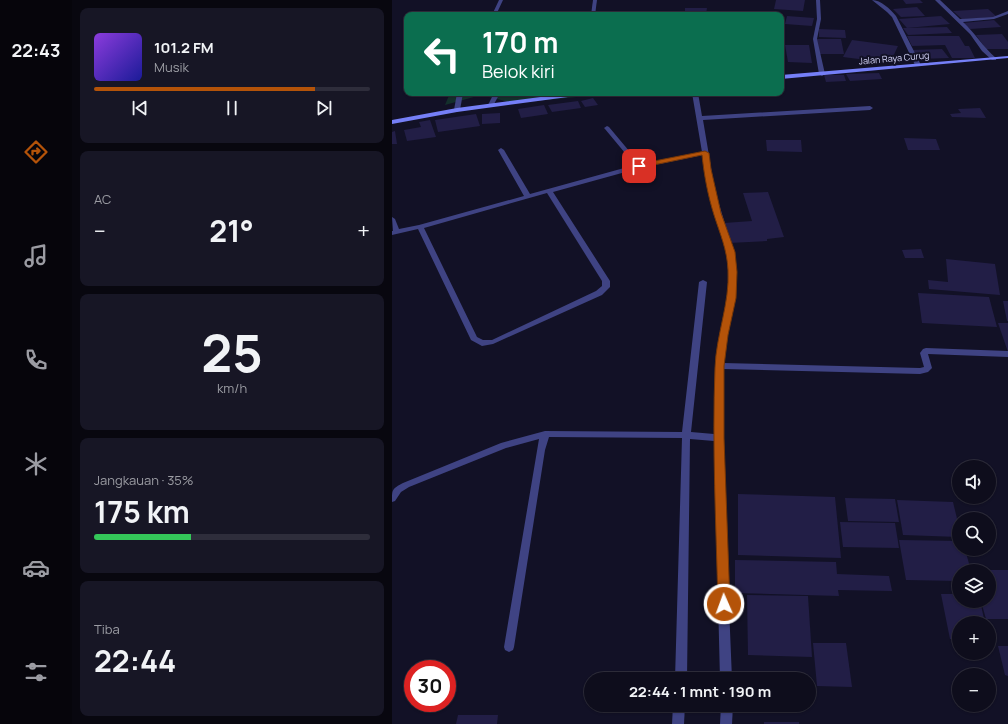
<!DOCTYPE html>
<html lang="id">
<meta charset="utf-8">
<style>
body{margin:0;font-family:Manrope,sans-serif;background:#171625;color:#f1f3f6;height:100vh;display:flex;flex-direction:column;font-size:15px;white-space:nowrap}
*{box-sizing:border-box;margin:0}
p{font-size:13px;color:#9b9ca3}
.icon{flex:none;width:22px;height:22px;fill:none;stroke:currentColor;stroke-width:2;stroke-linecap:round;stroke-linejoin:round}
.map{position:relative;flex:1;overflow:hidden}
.side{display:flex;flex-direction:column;gap:8px;padding:8px;background:#08070f;width:320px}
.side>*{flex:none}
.hud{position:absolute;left:12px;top:12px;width:380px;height:84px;border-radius:8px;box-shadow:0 1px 3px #0004,0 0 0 1px #2e2d3b;background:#0b6e4f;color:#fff;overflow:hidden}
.controls{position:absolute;left:560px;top:460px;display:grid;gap:8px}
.controls a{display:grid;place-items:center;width:44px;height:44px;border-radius:50%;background:#0e0d1c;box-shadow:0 1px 3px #0004,0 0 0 1px #2e2d3b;font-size:20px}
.speed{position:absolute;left:12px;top:660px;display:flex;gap:8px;font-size:20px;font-weight:700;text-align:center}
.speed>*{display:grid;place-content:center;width:52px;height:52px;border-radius:50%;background:#0e0d1c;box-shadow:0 1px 3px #0004,0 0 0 1px #2e2d3b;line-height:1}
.speed .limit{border:6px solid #d22;background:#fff;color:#111}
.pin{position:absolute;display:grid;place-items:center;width:34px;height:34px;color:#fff;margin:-17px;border-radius:8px;box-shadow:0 2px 6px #0006}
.me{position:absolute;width:44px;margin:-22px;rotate:358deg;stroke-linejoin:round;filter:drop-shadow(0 0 3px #0008)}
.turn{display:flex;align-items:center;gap:14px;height:84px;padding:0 12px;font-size:18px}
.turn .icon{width:52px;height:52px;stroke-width:2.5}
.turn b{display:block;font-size:28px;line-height:34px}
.big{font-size:30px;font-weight:700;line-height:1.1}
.side .widget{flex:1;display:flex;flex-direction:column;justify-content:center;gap:6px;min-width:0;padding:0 14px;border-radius:8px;background:#171625}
.side .dial{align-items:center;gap:0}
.dial b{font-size:52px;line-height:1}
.song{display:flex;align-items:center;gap:12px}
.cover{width:48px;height:48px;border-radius:6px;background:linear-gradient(135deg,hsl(270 70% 55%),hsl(240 70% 35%))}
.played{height:4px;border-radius:2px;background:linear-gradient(90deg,#b45309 80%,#2e2d3b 80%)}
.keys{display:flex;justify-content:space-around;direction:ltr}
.heat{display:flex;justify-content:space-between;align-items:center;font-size:22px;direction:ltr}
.charge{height:6px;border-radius:3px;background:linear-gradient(90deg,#34c759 35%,#2e2d3b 0)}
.trip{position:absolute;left:192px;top:672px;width:232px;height:40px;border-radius:20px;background:#0e0d1c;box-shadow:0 1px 3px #0004,0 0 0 1px #2e2d3b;font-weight:700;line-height:40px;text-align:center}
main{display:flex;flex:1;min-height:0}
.tab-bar{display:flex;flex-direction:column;width:72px;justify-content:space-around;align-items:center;background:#06050b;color:#9b9ca3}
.tab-bar .icon{width:28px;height:28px}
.tab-bar .active{color:#b45309}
.tab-bar b{font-size:18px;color:#f1f3f6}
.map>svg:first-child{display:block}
</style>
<main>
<nav class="tab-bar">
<b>22:43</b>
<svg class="icon active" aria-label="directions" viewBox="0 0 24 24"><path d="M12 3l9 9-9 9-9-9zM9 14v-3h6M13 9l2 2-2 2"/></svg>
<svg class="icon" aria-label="music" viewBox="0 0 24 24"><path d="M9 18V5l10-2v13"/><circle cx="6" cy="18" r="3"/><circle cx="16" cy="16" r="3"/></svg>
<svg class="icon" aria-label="phone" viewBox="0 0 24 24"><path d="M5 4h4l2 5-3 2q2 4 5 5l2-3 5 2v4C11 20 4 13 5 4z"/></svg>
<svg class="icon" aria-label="climate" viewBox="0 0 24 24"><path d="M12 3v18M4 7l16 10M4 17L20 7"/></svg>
<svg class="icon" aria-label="car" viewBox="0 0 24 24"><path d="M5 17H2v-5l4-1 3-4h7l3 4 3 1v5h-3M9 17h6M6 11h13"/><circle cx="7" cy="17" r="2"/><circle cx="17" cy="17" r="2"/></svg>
<svg class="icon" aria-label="filters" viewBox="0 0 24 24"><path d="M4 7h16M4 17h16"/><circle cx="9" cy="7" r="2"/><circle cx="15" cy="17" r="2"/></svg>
</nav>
<section class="side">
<div class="widget">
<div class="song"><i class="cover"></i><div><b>101.2 FM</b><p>Musik</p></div></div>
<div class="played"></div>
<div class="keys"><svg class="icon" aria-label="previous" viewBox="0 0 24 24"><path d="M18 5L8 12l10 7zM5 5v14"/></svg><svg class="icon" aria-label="pause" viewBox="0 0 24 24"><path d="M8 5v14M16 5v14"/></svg><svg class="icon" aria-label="next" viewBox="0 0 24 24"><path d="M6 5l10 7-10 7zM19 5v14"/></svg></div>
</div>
<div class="widget"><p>AC</p>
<div class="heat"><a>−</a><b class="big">21°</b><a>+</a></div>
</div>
<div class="widget dial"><b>25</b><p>km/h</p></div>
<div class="widget"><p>Jangkauan · 35%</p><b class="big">175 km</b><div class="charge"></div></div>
<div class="widget"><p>Tiba</p><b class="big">22:44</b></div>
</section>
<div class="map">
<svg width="616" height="724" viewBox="0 0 616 724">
<rect width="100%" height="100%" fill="#121126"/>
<g fill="#14302c">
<polygon points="94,12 200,14 93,15"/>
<polygon points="58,93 195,93 195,96 121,103 89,95 53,105"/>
</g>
<g fill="#221e46">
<polygon points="384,0 413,0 411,11 382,9"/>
<polygon points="511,0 528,0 531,3 514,4"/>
<polygon points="525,7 533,16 509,17 501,9"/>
<polygon points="293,8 315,8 314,14 293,14"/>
<polygon points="596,9 605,17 570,19 561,11"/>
<polygon points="395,16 422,18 420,26 393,24"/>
<polygon points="549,16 558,24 515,28 507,19"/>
<polygon points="602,20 609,27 578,29 571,23"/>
<polygon points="555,27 560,33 516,35 511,28"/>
<polygon points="427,29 453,30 454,38 427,37"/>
<polygon points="610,34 616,42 616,49 594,49 584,35"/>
<polygon points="515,36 567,36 573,46 577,46 583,58 560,58 553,45 520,46"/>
<polygon points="424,39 449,39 452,54 427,54"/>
<polygon points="460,40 506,46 498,63 451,57"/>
<polygon points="393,45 417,45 420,63 396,62"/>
<polygon points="550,49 557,58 526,59 519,50"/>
<polygon points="487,73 490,79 458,81 454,74"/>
<polygon points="432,75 452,75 454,81 434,82"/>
<polygon points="201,98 206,105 193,107 189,101"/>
<polygon points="186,101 189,108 160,112 156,105"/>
<polygon points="152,105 156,114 129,118 126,109"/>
<polygon points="588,108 594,118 560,117 558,114 569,113 566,109"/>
<polygon points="108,113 108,123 90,124 90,114"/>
<polygon points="84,114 88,126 46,132 43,120"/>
<polygon points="38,120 44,137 15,141 12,130 29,127 27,122"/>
<polygon points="3,131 5,144 0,144 0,132"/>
<polygon points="512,138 544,139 548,150 516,150"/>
<polygon points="374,140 409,140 410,152 375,151"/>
<polygon points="376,192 392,237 375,239 375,241 337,243 332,223 360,221 351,193"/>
<polygon points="529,249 532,258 513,258 510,250"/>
<polygon points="554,259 603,264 608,295 537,289 536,280 556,282"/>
<polygon points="526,293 597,297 605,327 530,323"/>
<polygon points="611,301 616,301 616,321 615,321"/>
<polygon points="606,323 616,323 616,352"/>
<polygon points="346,494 443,497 449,558 346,555"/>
<polygon points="453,498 503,499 507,522 456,521"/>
<polygon points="505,500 561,502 567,527 567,537 511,535"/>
<polygon points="448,522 503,523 507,548 451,547"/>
<polygon points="507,540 567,541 567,549 573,549 579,571 567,571 567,581 514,580"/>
<polygon points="343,560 444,562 445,574 497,576 500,591 446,590 447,596 343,593"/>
<polygon points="597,570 616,570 616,619 594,619 589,601 597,601"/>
<polygon points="549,594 567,594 567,601 588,601 593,623 567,623 567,639 558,639"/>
<polygon points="355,595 416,596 420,657 356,655"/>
<polygon points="421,643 454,643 460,687 425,686"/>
<polygon points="606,646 616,646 616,676 613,675"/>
<polygon points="66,715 106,715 105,724 64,724"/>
<rect x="372" y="722" width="35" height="2"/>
</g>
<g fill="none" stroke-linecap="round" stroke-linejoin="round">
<polygon fill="#3f4383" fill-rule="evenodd" points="102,93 108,93 101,106 97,106 96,105"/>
<g fill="#3f4383" fill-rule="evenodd">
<polygon points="107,0 111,0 104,15 100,15"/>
<polygon points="201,0 205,0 203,15 199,15"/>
<polygon points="424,0 428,0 429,19 425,39 433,74 430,76 427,74 421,39 425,19"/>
<path d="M480 0C489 0 498 9 504 16L529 65 528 66 523 65 500 17 495 12Z"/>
<path d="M543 0H548L568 19 601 17 616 11V14L602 19 571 22C583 33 591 47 604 58V60H600L590 51 578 34Z"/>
<polygon points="65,93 71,93 68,110 65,112 62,110"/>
<path d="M300 93H306L310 116 478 106 481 108 478 110 311 120 323 191 338 240 344 270 343 295 331 363 528 368 532 367 528 353 531 349 534 348 616 351V357L536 354 540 368 536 372 528 374 331 369 332 485 340 679H328L322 441 298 439 295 679H283L290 438 157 437 153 450 122 647 121 650 117 652 113 650 112 647 147 439 114 448 17 487 9 492 3 501 0 502C0 489 0 489 11 483L109 443 153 431 290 432 307 282 311 280 315 282 299 432 322 434 323 366 326 343 336 295V270L334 250 317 191 311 155 248 168 161 192 218 281V287L210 295 101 344 90 346 79 340 26 229 0 235V231H1L0 217 3 219 7 229 27 225 132 196 106 150 109 148 112 150 138 194 243 165 213 129 212 128 215 126 217 127 248 164 310 152ZM155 193 210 281V286L204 291 100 340H91L85 337 32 228Z"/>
<polygon points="281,705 293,705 292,724 280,724"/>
<polygon points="329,705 341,705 340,724 328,724"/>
</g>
<g fill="#757ff7" fill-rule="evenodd">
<polygon points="616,56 616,58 389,79 389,75"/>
<polygon points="179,93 194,93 191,95 65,112 0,124 0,120 65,108"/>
</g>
</g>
<path fill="#b45309" stroke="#753606" d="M313 151 317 153 319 169 329 213 343 252 345 272 344 298 336 335 332 366V438L338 604 336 607 332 609 328 607 326 604C324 525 320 446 323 368 324 335 338 303 336 270 335 249 328 234 322 215 316 196 312 175 310 155L247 168 244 166 247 164Z"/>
<g text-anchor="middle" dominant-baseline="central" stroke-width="4" stroke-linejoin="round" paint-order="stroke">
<g font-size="9" fill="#d9d9fd" stroke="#121126">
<text transform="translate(502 58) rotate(-5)">Jalan Raya Curug</text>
</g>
</g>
</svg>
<div class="controls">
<a><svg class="icon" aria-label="sound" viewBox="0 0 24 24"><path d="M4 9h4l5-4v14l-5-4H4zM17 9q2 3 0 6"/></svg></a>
<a><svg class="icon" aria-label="search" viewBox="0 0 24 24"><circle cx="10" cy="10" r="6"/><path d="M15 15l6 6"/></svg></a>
<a><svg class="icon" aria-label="layers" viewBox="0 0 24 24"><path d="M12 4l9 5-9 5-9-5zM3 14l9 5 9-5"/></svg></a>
<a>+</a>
<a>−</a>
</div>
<div class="speed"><div class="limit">30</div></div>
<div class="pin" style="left:247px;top:166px;background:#d93025"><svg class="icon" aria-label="arrive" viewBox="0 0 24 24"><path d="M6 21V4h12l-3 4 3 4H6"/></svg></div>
<svg class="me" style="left:332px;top:604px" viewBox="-20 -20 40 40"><circle r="17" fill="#b45309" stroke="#fff" stroke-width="3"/><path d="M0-11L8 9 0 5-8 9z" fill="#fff"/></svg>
<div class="trip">22:44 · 1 mnt · 190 m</div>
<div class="hud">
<div class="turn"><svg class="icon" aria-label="left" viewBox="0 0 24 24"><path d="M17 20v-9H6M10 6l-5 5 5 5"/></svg><div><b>170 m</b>Belok kiri</div></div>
</div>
</div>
</main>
